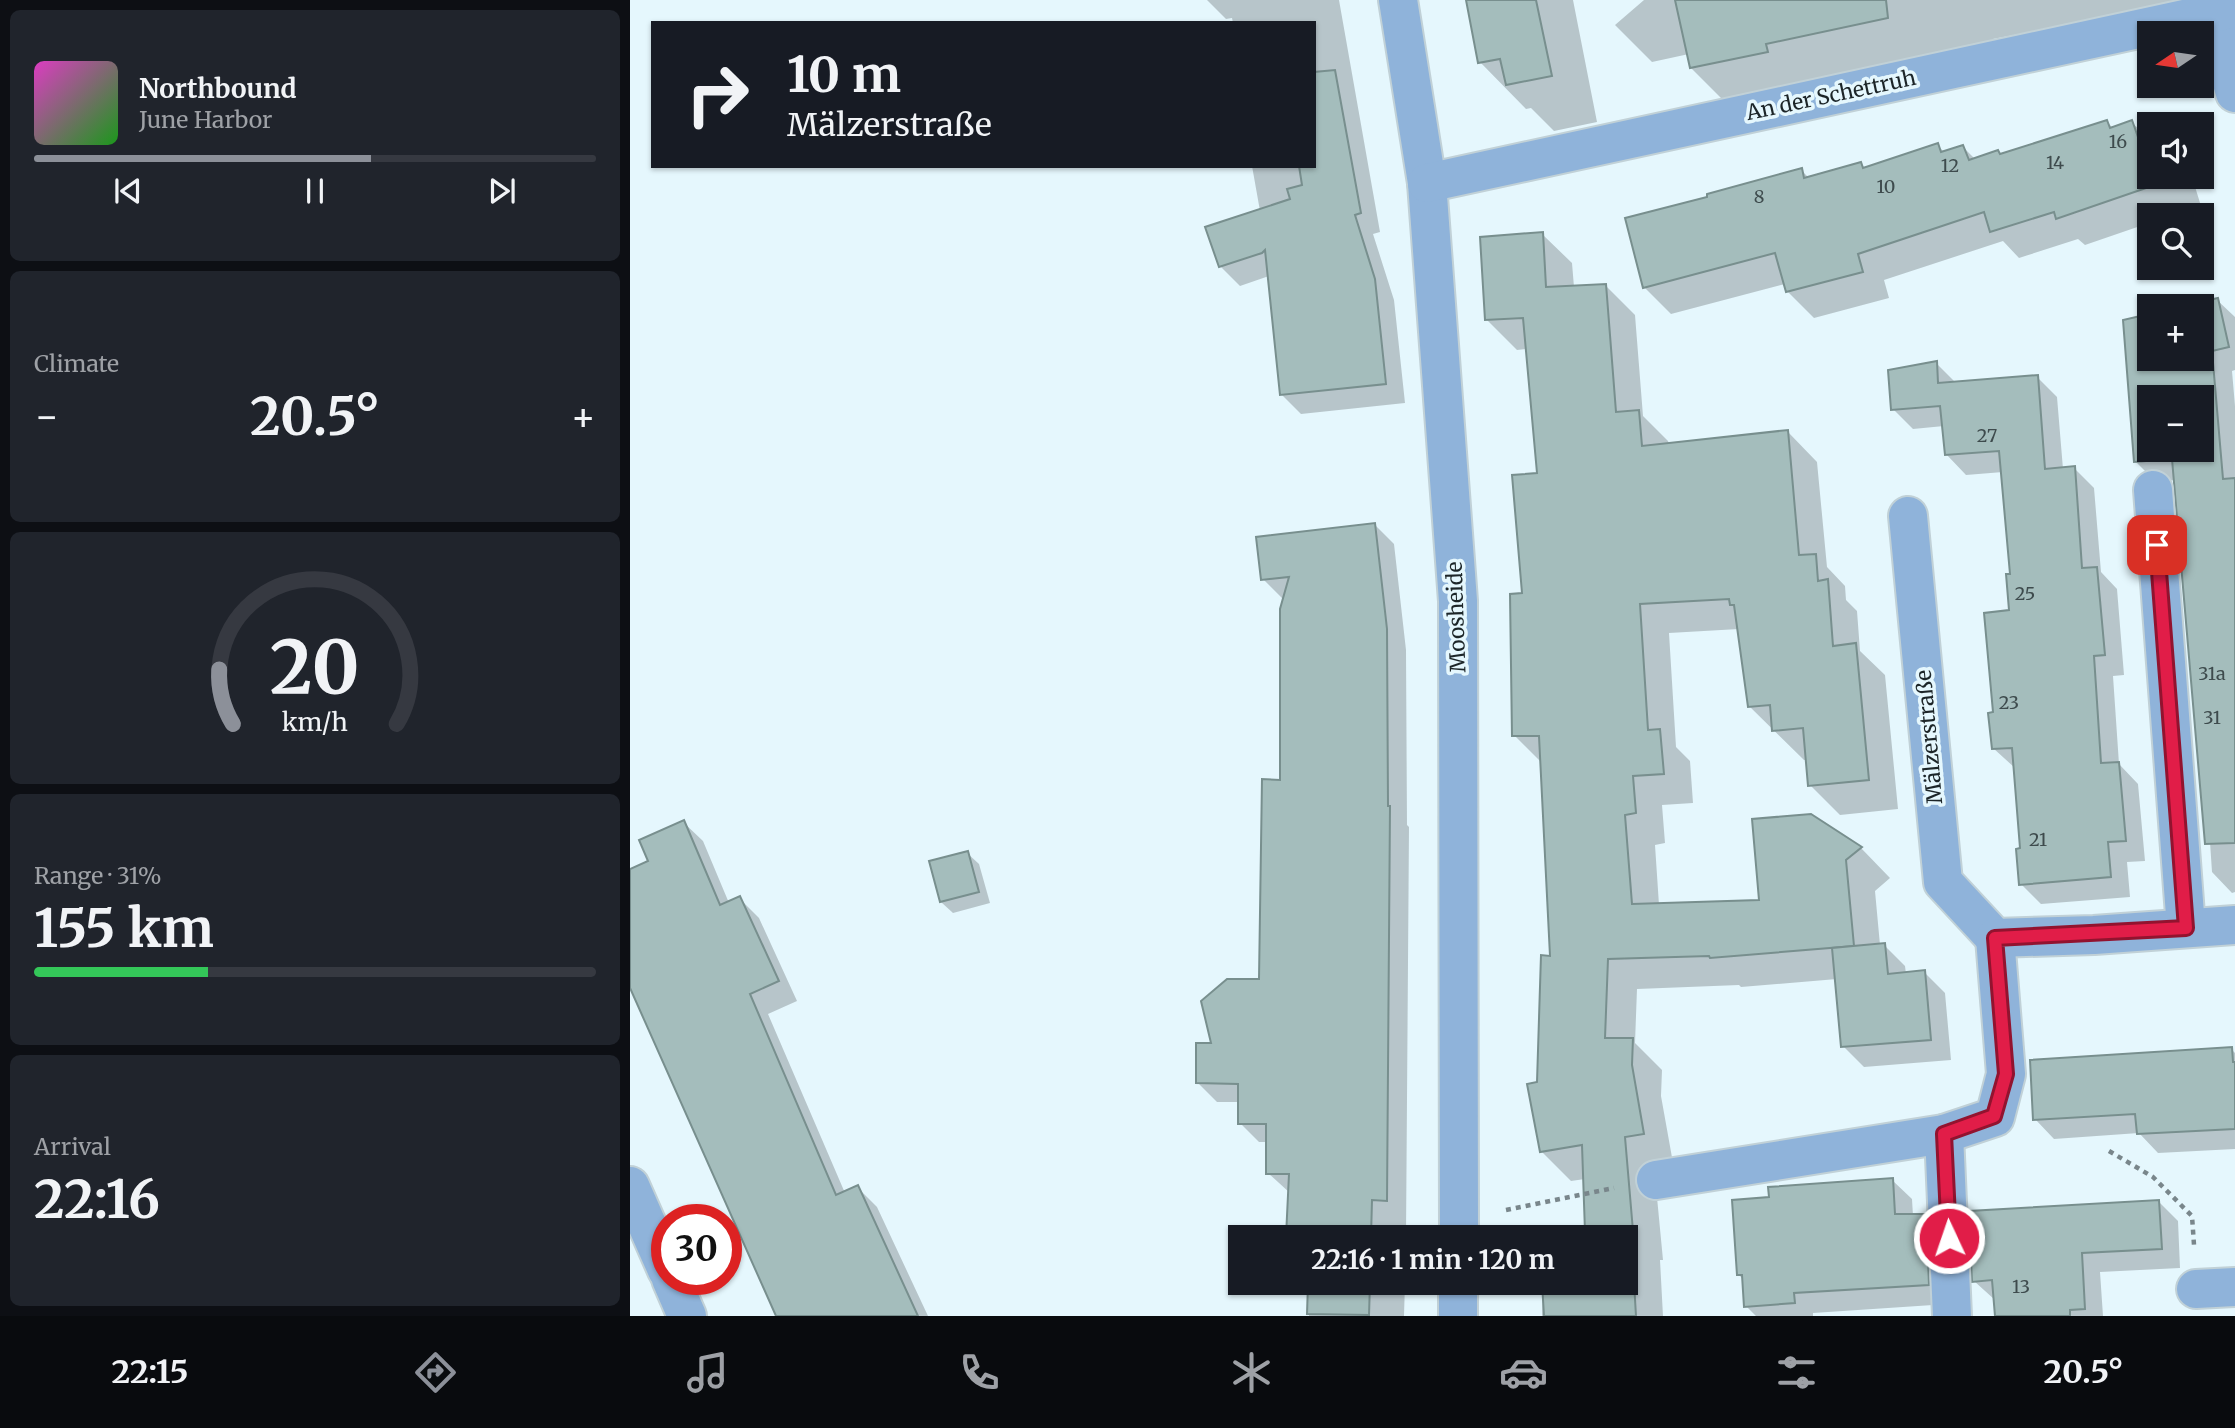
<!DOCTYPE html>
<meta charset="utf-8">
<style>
body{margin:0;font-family:Merriweather,serif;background:#20242c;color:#f1f3f6;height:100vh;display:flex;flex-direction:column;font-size:26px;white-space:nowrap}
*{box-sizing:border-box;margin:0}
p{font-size:23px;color:#9ea1a6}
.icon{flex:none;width:38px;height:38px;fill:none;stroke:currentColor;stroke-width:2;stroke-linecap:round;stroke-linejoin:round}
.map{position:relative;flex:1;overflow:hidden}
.side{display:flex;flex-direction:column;gap:10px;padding:10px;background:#0d0f14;width:630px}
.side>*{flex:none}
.banner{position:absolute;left:21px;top:21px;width:665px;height:147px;border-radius:0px;box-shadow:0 2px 5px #0004;background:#171b24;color:#f1f3f6;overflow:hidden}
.needle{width:46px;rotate:257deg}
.fabs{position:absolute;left:1507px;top:21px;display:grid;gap:14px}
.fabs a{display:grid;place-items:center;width:77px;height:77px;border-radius:0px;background:#171b24;box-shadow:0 2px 5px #0004;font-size:35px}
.speed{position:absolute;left:21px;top:1204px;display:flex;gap:14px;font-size:35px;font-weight:700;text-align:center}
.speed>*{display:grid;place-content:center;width:91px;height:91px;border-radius:50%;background:#171b24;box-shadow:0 2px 5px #0004;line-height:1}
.speed .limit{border:10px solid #d22;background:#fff;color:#111}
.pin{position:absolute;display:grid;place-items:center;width:60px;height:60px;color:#fff;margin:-30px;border-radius:14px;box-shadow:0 4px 10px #0006}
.me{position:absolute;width:77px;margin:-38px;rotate:357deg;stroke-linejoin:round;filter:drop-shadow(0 0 5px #0008)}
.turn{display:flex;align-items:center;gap:24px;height:147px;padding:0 21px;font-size:32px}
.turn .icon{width:91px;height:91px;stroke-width:2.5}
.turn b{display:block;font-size:49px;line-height:60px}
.big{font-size:52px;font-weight:700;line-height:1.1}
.side .card{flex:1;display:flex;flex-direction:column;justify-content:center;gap:10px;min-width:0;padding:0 24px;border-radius:10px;background:#20242c}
.side .dial{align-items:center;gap:0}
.dial svg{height:182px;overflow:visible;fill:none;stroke:#363941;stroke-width:7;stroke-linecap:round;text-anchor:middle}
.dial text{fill:#f1f3f6;stroke:none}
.song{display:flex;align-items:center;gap:21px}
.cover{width:84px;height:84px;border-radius:10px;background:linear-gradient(135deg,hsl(310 70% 55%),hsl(120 70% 35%))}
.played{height:7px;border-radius:4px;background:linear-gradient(90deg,#8c9099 60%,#363941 60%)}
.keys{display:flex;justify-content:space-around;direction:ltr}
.heat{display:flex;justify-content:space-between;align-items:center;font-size:38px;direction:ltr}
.charge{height:10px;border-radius:5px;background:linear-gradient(90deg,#34c759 31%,#363941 0)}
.trip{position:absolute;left:598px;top:1225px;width:410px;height:70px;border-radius:0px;background:#171b24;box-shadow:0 2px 5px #0004;font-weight:700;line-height:70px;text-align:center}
.tabs{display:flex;height:112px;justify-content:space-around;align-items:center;background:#090b0e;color:#9ea1a6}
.tabs .icon{width:49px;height:49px}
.tabs .selected{color:#8c9099}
.tabs b{font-size:32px;color:#f1f3f6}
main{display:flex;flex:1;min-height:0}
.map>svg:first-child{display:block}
</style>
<main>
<section class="side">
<div class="card">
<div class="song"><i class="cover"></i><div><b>Northbound</b><p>June Harbor</p></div></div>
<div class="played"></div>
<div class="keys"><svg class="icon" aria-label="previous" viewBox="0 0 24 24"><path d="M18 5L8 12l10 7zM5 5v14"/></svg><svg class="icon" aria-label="pause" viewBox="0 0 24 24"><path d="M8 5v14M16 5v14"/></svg><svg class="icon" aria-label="next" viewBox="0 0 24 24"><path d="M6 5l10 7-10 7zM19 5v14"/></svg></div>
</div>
<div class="card"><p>Climate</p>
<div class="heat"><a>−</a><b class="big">20.5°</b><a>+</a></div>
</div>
<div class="card dial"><svg viewBox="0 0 100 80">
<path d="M14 69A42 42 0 1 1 86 69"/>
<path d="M14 69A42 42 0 0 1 8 45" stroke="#8c9099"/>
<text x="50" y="56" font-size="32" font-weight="700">20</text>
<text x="50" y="72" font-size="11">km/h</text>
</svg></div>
<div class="card"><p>Range · 31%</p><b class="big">155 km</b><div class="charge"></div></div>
<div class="card"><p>Arrival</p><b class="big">22:16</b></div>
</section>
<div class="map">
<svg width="1605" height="1316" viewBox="0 0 1605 1316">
<rect width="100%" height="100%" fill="#e5f7fd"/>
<g fill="#0003" fill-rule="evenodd">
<polygon points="577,0 709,0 750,232 743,234 764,300 775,403 671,414 651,394 639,276 610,286 590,266 630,211 622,166 684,166 684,23 603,23 602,18 596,19"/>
<polygon points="837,0 943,0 967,122 924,131 901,108 896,109 850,62"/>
<polygon points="1014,0 1552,0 1546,4 1363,39 1364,42 1173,82 1175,90 1099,106 1061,68 1059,54 1022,62 985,25"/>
<polygon points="1477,122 1483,128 1501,122 1519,138 1519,177 1562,177 1571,206 1543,215 1519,215 1519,223 1455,245 1448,239 1389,258 1373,241 1254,280 1259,298 1184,318 1157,291 1155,284 1041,314 1014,287 1079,198 1171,170 1179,178 1231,164 1236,169 1307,145 1315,153 1333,147 1345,159 1368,152 1372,155"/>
<polygon points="912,234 942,263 944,287 975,285 1005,315 1013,416 1038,441 1039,444 1158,432 1187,462 1197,567 1215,586 1216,600 1227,611 1230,651 1255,675 1268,809 1210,815 1180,785 1178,760 1174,760 1119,706 1109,629 1039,633 1046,747 1060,761 1063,803 1032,805 1035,843 1025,845 1029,905 1130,902 1181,816 1231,848 1260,878 1245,891 1250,945 1254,945 1275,966 1276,974 1294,972 1315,993 1321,1060 1234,1067 1213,1046 1207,979 1111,987 1109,985 1007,989 1005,1043 1032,1070 1031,1096 1043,1163 1024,1166 1033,1260 1030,1260 1033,1316 912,1316 913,1283 996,1283 996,1237 911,1237 957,1234 955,1179 941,1181 911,1151 922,957 912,763 884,735 894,595 908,475 897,349 887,350 857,320"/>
<path d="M1587 300 1605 317V370L1602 371 1605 406V892L1602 893 1582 872 1576 782 1545 480 1526 482 1506 462 1498 373 1527 371 1524 359H1572V306H1559ZM1519 397H1572V450H1519Z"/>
<polygon points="1306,363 1327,384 1407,377 1427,397 1433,469 1444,468 1464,488 1471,572 1487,589 1494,675 1483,676 1489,764 1508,784 1515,861 1497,862 1500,897 1411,904 1391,884 1392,849 1385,768 1363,748 1364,714 1381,612 1382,576 1373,472 1336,475 1316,454 1314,426 1283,429 1263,409"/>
<polygon points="745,525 764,544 776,650 777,825 779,827 776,1237 658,1237 660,1193 638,1173 638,1142 629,1142 610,1123 610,1102 587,1102 567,1082 583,1045 631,981 651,782 655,598 652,598 633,579"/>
<polygon points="53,822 73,841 99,903 109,898 129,918 167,1001 138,1014 215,1193 227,1187 247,1207 298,1316 148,1316 0,984 0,871 20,862"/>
<polygon points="337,853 349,864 360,903 323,913 311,902"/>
<polygon points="1601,1049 1605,1053 1605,1149 1528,1153 1509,1133 1424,1139 1405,1119"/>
<polygon points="1262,1180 1282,1199 1283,1216 1295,1216 1315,1236 1318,1304 1183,1313 1183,1316 1126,1316 1116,1306 1114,1280 1109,1275 1141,1199"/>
<polygon points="1529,1202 1548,1221 1550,1268 1470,1272 1473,1316 1366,1316 1365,1300 1344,1281"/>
<polygon points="680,1283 775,1283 774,1316 679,1316"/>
</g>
<g fill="#a4bdbc" stroke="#788f8e" stroke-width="2" fill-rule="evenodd">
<polygon points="836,0 906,0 922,76 876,85 870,59 848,63"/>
<polygon points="1045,0 1256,0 1258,18 1136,44 1138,52 1060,68"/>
<polygon points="705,70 731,213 725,215 745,279 756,384 650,395 635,250 632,253 589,267 575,227 660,199 657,189 672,185 669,166 684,166 684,72"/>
<polygon points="1477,120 1480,128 1502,120 1509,140 1519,136 1519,187 1426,219 1424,212 1360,232 1354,212 1228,254 1233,272 1156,292 1145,253 1013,288 995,218 1077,197 1077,194 1172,168 1174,178 1231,162 1233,168 1308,143 1311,152 1333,145 1339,160 1368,150 1370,154"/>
<polygon points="913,232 916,287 976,284 986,412 1009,410 1012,446 1158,430 1169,555 1186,554 1188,581 1198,579 1203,646 1226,643 1239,780 1178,786 1173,728 1142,731 1140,705 1118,707 1104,605 1100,605 1099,599 1010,604 1018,730 1030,729 1034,774 1003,776 1006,813 995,815 1002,904 1129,900 1122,819 1181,814 1232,847 1216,860 1224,946 1080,958 1079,956 978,959 975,1038 1003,1038 1002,1065 1014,1134 995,1137 1003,1231 1001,1231 1006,1316 914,1316 912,1283 996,1283 996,1237 909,1237 909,1235 955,1232 952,1145 910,1152 897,1084 907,1082 911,955 920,956 909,736 882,736 880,594 892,593 882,475 907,473 893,318 855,320 850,237"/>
<path d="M1588 298 1599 347 1582 351 1593 479 1605 478V843L1575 844 1542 459 1504 462 1493 320 1519 314V359H1572V306H1551ZM1519 397H1572V450H1519Z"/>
<polygon points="1307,361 1308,383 1408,375 1415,469 1445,466 1452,568 1467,567 1475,655 1464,656 1471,763 1489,762 1496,841 1478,842 1481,877 1389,885 1386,849 1390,848 1382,748 1362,749 1358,713 1363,712 1354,613 1379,610 1376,574 1380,574 1369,451 1315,455 1310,406 1261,410 1258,370"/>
<polygon points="745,523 757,629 758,806 760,806 757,1201 742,1200 741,1237 656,1237 659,1174 636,1174 636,1124 608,1124 608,1084 566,1083 566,1043 581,1043 571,1001 597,979 629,979 632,779 650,780 650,609 659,577 631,580 626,537"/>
<polygon points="54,820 90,905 110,896 149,981 120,994 206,1195 228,1185 288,1316 146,1316 0,988 0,869 18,861 9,840"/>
<polygon points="338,851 349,892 310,902 299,861"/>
<polygon points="1255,943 1258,974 1295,970 1301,1040 1211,1047 1202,948"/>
<polygon points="1602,1047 1603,1062 1605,1062 1605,1129 1507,1134 1505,1114 1403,1120 1400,1060"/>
<polygon points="1263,1178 1265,1214 1296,1214 1299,1285 1164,1293 1165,1303 1114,1307 1112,1275 1107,1275 1102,1200 1139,1197 1138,1187"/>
<polygon points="1529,1200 1532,1249 1452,1253 1455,1309 1440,1310 1440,1316 1365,1316 1362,1280 1342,1282 1339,1211"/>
<polygon points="678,1283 740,1283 739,1315 677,1314"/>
</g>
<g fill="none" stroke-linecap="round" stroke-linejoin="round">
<defs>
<g id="minor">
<polyline points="768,0 797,183 828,601 829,1237"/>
<polyline points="1582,13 1605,93"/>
<polyline points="797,183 1605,8"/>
<polyline points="1523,490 1556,928"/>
<polyline points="1278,516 1313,882 1365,938 1464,935 1605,925"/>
<polyline points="1314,1134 1322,1316"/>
<polyline points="1026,1180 1314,1134 1365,1117 1376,1074 1365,938"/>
<polyline points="0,1186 37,1270"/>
<polyline points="41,1279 57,1316"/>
<polyline points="1566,1289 1605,1287"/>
<polyline points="828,1316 828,1283"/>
</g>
</defs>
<use href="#minor" stroke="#c1d1d7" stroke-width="42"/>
<g stroke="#79868b" stroke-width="4.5" stroke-dasharray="5 5" stroke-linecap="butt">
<polyline points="1479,1151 1523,1177 1562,1216 1564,1245"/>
<polyline points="876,1210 984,1188"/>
</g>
<use href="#minor" stroke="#8fb3da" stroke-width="38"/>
</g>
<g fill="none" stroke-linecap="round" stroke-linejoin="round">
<defs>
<polyline id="route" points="1319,1238 1314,1134 1364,1116 1376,1074 1365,938 1556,928 1527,545"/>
</defs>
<use href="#route" stroke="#92132f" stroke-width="18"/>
<use href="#route" stroke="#e11d48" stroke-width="12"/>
</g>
<g text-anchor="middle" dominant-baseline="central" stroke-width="7" stroke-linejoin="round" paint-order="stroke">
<g font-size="18" fill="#3e4b4d">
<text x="1488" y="141">16</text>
<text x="1425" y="162">14</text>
<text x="1320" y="165">12</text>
<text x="1256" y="186">10</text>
<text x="1129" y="196">8</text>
<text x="1357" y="435">27</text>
<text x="1395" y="593">25</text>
<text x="1582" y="673">31a</text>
<text x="1379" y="702">23</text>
<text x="1582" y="717">31</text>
<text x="1408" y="839">21</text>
<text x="1391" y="1286">13</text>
</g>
<g font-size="21" fill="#1c2528" stroke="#e5f7fd">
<text transform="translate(1201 95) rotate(-12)">An der Schettruh</text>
<text transform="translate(826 617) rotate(-92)">Moosheide</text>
<text transform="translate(1299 737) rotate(-95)">Mälzerstraße</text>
</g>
</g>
</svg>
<div class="fabs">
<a><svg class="needle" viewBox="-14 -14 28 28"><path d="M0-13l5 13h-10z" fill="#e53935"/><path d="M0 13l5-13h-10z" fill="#9ea1a6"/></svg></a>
<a><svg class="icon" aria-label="sound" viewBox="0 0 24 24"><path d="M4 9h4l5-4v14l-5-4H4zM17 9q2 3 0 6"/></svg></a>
<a><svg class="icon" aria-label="search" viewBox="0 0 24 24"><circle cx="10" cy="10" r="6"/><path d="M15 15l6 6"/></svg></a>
<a>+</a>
<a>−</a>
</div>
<div class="speed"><div class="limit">30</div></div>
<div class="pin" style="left:1527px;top:545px;background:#d93025"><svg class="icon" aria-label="arrive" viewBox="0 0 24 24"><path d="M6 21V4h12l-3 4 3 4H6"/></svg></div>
<svg class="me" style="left:1319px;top:1238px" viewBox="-20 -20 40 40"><circle r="17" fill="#e11d48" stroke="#fff" stroke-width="3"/><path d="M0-11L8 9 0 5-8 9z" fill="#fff"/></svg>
<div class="trip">22:16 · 1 min · 120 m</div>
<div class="banner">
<div class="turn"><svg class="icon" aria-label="right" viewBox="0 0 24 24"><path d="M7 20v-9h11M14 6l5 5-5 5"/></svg><div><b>10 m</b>Mälzerstraße</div></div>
</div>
</div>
</main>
<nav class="tabs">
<b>22:15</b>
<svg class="icon selected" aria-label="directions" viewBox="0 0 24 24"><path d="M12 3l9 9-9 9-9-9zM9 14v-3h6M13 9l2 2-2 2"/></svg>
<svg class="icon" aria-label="music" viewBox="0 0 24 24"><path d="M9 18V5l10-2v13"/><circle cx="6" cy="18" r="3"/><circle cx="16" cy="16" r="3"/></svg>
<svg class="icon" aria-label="phone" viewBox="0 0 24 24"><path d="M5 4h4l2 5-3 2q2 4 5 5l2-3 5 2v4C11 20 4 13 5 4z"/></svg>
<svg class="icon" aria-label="climate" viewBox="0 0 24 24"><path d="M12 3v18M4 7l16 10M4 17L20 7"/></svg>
<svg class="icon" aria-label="car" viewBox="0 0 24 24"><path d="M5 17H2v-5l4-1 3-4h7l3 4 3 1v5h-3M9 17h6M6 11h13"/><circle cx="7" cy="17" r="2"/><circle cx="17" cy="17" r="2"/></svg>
<svg class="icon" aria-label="filters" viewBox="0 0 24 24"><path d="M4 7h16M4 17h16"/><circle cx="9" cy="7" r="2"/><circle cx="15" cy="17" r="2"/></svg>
<b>20.5°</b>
</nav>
